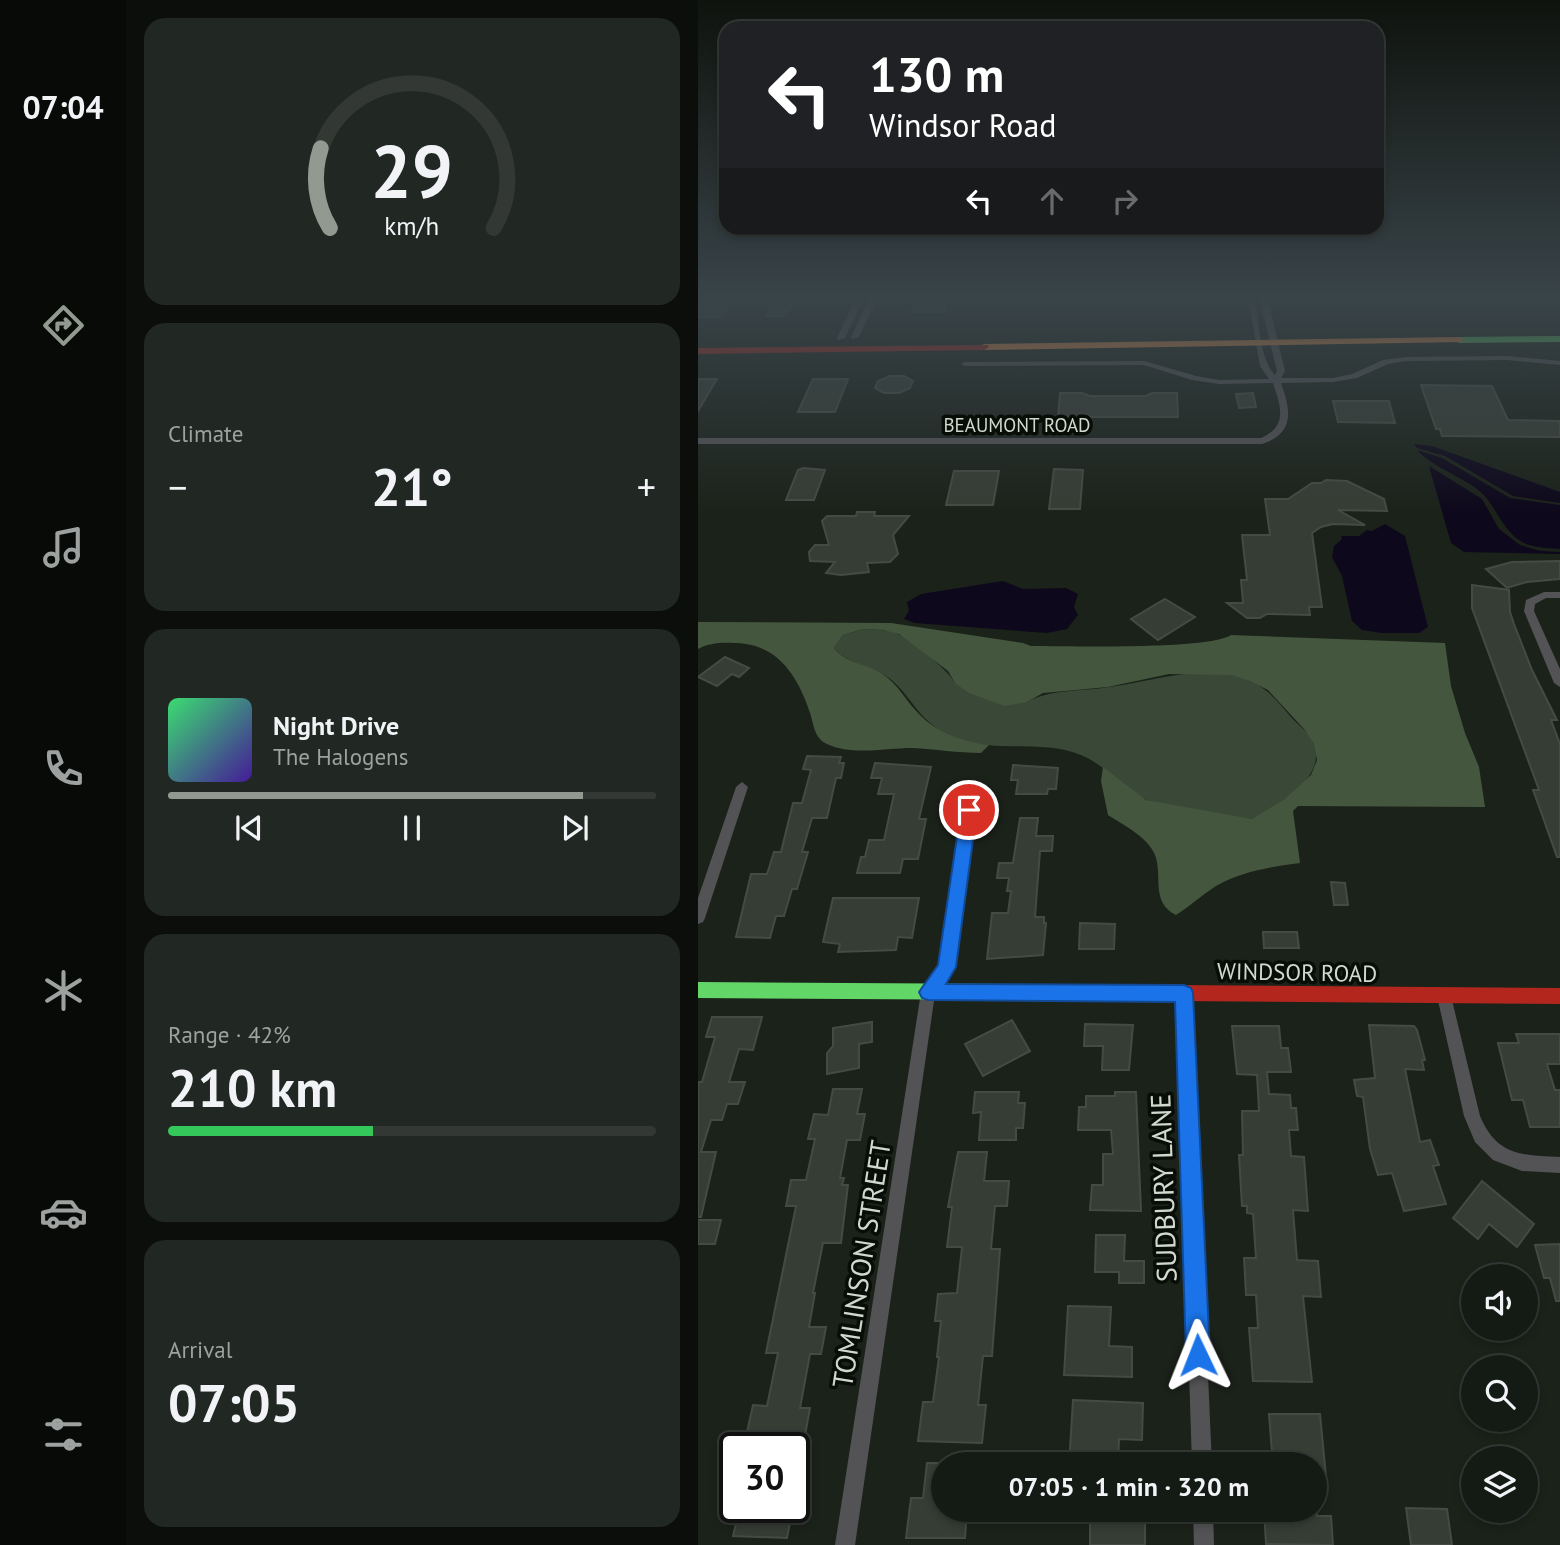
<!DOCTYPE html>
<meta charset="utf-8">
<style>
body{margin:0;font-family:"PT Sans",sans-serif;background:#212722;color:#f1f3f6;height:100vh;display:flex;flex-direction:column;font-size:26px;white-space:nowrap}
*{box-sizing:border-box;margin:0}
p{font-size:23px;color:#9da1a0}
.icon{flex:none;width:38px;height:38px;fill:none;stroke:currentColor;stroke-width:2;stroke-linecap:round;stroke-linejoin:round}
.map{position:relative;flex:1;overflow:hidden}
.sheet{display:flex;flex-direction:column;gap:18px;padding:18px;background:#0b0e0b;width:572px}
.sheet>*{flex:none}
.top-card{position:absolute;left:21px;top:21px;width:665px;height:214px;border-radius:21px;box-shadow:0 4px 10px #0003,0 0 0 2px #333834;background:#202124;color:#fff;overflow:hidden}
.tools{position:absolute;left:763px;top:1264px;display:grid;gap:14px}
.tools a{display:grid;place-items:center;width:77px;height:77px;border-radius:50%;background:#141a14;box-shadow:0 4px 10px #0003,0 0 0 2px #333834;font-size:35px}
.speed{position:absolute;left:21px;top:1432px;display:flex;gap:14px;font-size:35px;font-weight:700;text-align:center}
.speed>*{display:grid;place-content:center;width:91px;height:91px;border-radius:50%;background:#141a14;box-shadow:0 4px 10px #0003,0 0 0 2px #333834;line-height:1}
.speed .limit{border:4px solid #111;border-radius:10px;background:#fff;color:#111}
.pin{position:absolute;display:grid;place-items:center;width:60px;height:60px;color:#fff;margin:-30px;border:4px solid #fff;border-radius:50%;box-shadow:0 2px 7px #0007}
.me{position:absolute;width:77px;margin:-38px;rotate:358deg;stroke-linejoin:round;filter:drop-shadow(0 0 5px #0008)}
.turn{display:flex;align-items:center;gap:24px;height:147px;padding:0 35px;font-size:32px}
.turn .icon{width:91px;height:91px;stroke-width:2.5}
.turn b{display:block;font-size:49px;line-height:60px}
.lanes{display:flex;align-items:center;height:66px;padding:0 35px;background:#0003;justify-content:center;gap:35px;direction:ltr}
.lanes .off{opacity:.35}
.big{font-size:52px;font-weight:700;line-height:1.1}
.sheet .tile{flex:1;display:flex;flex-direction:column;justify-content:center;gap:10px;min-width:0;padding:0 24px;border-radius:21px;background:#212722}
.sheet .dial{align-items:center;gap:0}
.dial svg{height:182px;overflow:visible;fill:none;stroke:#333834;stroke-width:7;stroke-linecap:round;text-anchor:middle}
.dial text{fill:#f1f3f6;stroke:none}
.song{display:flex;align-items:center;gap:21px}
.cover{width:84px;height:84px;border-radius:10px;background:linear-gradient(135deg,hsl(140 70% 55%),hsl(260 70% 35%))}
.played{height:7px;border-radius:4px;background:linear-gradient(90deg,#919990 85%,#333834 85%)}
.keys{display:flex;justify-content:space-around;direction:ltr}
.heat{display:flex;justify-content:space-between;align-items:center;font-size:38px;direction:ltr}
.charge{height:10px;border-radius:5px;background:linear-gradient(90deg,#34c759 42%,#333834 0)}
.trip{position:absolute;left:233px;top:1452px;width:396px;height:70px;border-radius:35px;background:#141a14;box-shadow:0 4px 10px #0003,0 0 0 2px #333834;font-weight:700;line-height:70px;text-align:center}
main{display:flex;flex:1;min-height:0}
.tabs{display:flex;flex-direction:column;width:126px;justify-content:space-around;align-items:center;background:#080a08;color:#9da1a0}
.tabs .icon{width:49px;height:49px}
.tabs .on{color:#919990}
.tabs b{font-size:32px;color:#f1f3f6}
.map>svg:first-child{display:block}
</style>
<main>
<nav class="tabs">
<b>07:04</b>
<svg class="icon on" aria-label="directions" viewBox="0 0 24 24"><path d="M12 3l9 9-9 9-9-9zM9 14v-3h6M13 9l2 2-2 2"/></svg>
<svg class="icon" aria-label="music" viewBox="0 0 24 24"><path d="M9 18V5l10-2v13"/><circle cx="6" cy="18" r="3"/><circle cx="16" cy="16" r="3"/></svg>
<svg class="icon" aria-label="phone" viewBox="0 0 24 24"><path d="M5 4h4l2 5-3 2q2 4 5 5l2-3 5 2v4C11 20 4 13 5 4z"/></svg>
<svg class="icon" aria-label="climate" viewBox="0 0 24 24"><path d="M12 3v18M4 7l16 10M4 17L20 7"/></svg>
<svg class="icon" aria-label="car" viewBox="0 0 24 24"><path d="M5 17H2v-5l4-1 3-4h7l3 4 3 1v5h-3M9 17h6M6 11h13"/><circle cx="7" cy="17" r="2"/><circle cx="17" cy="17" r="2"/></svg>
<svg class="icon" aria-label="filters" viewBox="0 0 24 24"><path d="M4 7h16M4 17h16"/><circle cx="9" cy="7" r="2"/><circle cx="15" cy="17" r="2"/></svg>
</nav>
<section class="sheet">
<div class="tile dial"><svg viewBox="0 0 100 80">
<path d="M14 69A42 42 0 1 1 86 69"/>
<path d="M14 69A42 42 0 0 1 10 34" stroke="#919990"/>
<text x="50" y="56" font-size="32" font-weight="700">29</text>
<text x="50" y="72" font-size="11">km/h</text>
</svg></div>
<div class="tile"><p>Climate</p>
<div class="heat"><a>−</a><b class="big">21°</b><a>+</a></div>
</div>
<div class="tile">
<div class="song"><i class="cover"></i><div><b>Night Drive</b><p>The Halogens</p></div></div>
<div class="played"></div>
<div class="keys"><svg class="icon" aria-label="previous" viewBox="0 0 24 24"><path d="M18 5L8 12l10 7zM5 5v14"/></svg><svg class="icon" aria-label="pause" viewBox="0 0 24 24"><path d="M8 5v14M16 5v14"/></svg><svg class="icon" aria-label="next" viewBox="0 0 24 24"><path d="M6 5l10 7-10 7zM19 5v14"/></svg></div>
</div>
<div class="tile"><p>Range · 42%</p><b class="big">210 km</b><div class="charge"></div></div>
<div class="tile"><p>Arrival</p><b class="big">07:05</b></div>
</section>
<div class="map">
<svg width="862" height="1545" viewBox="0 0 862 1545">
<rect width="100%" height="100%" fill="#1b221a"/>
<path fill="#3a4837" d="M165 629C176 630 187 629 198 633 212 639 250 670 257 683L329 702C356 688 382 692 412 687 455 681 487 668 533 675 561 680 575 695 592 716 600 725 611 732 616 744 629 778 578 807 554 819 525 815 474 811 449 800 424 789 408 765 383 755 341 738 294 755 252 736 219 720 215 697 191 678 173 665 151 665 136 648L145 635Z"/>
<path fill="#44573e" d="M0 622 193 623 325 643 333 646C368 646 511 650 533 635L747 643 753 686 767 733 781 767 787 807 600 806 595 811 602 863C572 867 544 871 518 886 504 895 492 906 478 915 452 902 465 876 457 855 450 837 425 825 410 815L403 781 405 767 448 800 554 819 587 799 613 775 619 760 616 744 606 729 570 690 552 681 533 675 471 674 410 687 345 693 329 702 307 706 271 693 257 683 250 671 201 634 185 630 165 629 145 635 136 648C148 663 166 663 183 673 201 684 208 702 223 716 241 734 267 742 291 745L283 753C260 753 237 749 214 748 187 748 154 756 129 744 116 738 116 725 112 713 100 676 79 643 36 643 24 642 10 643 0 649Z"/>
<g fill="#0d081b">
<polygon points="716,444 734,446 862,492 862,503 815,496 747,456 719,448"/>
<path d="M719 450 744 458 812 498 862 505V549C850 548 835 548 824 542 807 532 802 516 790 500 775 479 738 471 719 450Z"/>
<polygon points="731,466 784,499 801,529 822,545 843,551 862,552 862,554 766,552 753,543"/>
<polygon points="687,524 707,536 730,627 721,633 684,633 664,630 654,621 644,576 634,557 636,546 644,539 643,536 661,536 669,530 674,531"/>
<polygon points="305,581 325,589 368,588 380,594 376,607 380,615 369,629 349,633 217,623 206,619 211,611 209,602 223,594"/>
</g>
<g fill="#363d35" stroke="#454b44" stroke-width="2">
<polygon points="0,297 22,297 18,303 32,303 23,317 0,317"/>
<polygon points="79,298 97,298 87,316 68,316"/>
<polygon points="250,299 247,312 214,312 218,300"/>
<polygon points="192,376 206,376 215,381 212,388 201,393 186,393 177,388 180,381"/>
<polygon points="0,379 19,379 0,411"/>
<polygon points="115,379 150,379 137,412 100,412"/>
<polygon points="723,385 794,386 810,420 862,421 862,437 744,436 742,429 738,429"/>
<polygon points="362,393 384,393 392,396 448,396 454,393 479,393 480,417 360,417"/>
<polygon points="555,393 558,407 541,408 538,394"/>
<polygon points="635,401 691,401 697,423 640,422"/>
<polygon points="105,468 127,470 116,500 88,500 100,470"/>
<polygon points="356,469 385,470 382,509 351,509"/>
<polygon points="256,471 301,471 295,505 248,505"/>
<polygon points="628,480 649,481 686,499 689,511 640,510 667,525 635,524 623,527 614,533 624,607 611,607 612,615 569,614 562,618 549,618 529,603 545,603 543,580 549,580 544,535 572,535 567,499 590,499 614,483 623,483"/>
<polygon points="159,512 177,512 176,516 211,516 195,535 200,554 192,562 169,563 171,572 143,575 128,573 137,562 112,561 111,552 117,545 131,545 124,521 129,516 158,516"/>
<polygon points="862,561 862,579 829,582 809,588 788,569 814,562"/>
<polygon points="774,585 811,590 812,612 816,624 834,670 859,720 853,720 862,744 862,857 859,857 843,812 835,790 841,790 774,608"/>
<polygon points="467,599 497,617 460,640 433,619"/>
<polygon points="27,657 51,668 41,677 34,674 19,686 0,677"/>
<polygon points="109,756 143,757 141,763 146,763 143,778 138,778 129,818 114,818 104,852 110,852 99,889 94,889 86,916 78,916 72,938 38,937 53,874 69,874 76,852 83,852 95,803 104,803 113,770 105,769"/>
<polygon points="177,763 233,767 221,819 228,819 220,859 205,859 202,873 159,873 163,857 167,857 171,840 186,840 196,794 180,794 184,778 173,778"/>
<polygon points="315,765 360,768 358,789 350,789 349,794 318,794 320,780 313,780"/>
<polygon points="322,818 340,818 338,836 355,836 354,851 342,851 337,917 346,917 346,923 348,923 345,955 289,959 294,913 310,913 313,891 309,891 311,878 299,878 301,863 315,863"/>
<polygon points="633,882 647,883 650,905 636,905"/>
<polygon points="135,898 221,898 214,938 200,937 198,950 140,952 142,944 125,942"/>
<polygon points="382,923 417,924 416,949 381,949"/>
<polygon points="565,932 599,932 601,948 566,948"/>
<polygon points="14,1017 64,1017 55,1050 41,1049 31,1082 47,1082 40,1104 29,1104 24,1120 13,1120 3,1152 18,1152 3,1217 0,1217 0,1082 4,1082 17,1037 8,1037"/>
<polygon points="314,1020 332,1051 285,1076 267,1044"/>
<polygon points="174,1022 174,1042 161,1044 161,1068 129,1074 129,1053 135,1046 135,1028"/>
<polygon points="387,1024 435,1025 431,1070 404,1070 405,1046 386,1046"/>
<polygon points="671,1025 716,1026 719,1030 727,1060 724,1060 726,1070 707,1069 722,1142 732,1140 741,1165 735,1166 748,1204 706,1211 694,1173 680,1175 672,1149 665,1097 659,1096 656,1080 677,1078"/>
<polygon points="534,1026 581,1026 583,1048 590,1048 593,1072 569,1072 571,1094 592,1095 593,1108 598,1108 600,1130 591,1130 593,1156 606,1157 610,1211 595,1210 599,1260 620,1261 623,1297 605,1296 614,1382 555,1381 551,1328 560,1328 558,1295 548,1295 546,1258 558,1258 555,1214 549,1213 549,1206 544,1206 541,1155 545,1155 544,1111 561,1111 559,1075 539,1074"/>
<polygon points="818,1034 862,1034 862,1064 849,1064 857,1090 862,1090 862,1127 832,1127 825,1100 814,1100 800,1043 821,1043"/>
<polygon points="135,1089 164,1089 159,1114 167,1114 162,1140 149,1140 142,1178 146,1178 144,1185 150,1185 143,1243 125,1243 115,1293 117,1293 111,1327 128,1327 123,1354 112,1354 102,1408 112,1408 106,1441 47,1441 55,1405 69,1406 80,1353 68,1353 98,1206 88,1206 93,1180 108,1180 117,1139 110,1139 116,1114 130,1115"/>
<polygon points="277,1092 321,1092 320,1103 327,1103 325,1128 318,1128 318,1140 281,1140 283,1112 275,1113"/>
<polygon points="417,1092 438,1092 443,1211 392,1210 394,1185 405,1185 405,1154 415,1154 413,1130 380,1130 381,1107 388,1107 388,1096 417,1096"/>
<polygon points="260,1152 289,1152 286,1181 311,1181 309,1206 297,1206 293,1249 302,1249 294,1356 285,1356 280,1405 288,1405 284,1443 220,1441 225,1402 235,1402 241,1357 239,1357 243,1321 237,1321 240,1294 259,1293 264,1247 249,1247 254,1207 250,1207"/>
<polygon points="784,1181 836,1224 819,1247 791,1224 780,1239 755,1218"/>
<polygon points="0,1220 23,1220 17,1244 0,1244"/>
<polygon points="398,1235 427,1235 426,1261 446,1261 446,1283 421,1283 421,1272 397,1272"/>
<polygon points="862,1244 862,1301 858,1301 852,1278 846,1278 837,1245"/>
<polygon points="370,1306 413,1307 411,1346 434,1347 434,1377 366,1375"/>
<polygon points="375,1400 445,1403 444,1440 421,1439 420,1465 371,1465"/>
<polygon points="571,1414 622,1414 628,1477 616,1477 616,1465 575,1465"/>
<polygon points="229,1463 245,1463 245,1510 269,1510 267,1538 208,1538 213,1498 225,1498"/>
<polygon points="42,1507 95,1507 89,1538 35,1536"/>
<polygon points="708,1508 749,1509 754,1545 713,1545"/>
<rect x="392" y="1510" width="55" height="35"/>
<polygon points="566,1510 619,1510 619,1516 633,1516 635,1545 568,1544"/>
</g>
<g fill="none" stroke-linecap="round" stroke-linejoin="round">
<g fill="#535356" fill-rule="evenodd">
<polygon points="158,297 166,297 147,338 140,340 139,338"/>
<polygon points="172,297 180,297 161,337 154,339 153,337"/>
<path d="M550 297H557C560 318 562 360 577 375L579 371 561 297H569L587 371 583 378H635L654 374 685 360 708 357 809 356 862 361V365L809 360 708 361 690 364 659 378 635 382 583 383C593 411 597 433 564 444H0V438H563C590 426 583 407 575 383L521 384 494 380 446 365 267 366 263 364 267 362 446 361 498 376 521 380 571 379 562 366Z"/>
<polygon points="846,592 862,592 862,598 848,598 837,604 836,611 862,669 862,687 856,683 826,611 828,600"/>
<polygon points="44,782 50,787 7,918 5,922 0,924 0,898 38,787"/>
<polygon points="271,805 275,807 277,810 256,967 237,994 157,1545 137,1545 223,992 242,965 265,810 267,807"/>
<polygon points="486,988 491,990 493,994 514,1465 494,1465 479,994 481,990"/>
<path d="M746 990 751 991 753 996 782 1116C799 1156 823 1155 862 1157V1173L824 1171 795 1160 777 1142 766 1116 739 996 741 991Z"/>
<polygon points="495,1510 515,1510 516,1545 496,1545"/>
</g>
<g fill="#63d668" fill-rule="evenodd">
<polygon points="862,336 862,342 761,343 756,340 761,337"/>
<polygon points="0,982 477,985 484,987 486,993 484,999 477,1001 0,998"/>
</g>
<polygon fill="#ff974d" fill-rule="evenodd" points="761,337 766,340 764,342 286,350 281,347 286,344"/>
<g fill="#b3261e" fill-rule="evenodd">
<polygon points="290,345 291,347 286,350 0,354 0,348"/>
<polygon points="477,985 862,988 862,1004 477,1001 470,999 468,993 470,987"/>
</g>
</g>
<linearGradient id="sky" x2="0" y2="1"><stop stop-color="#0f130e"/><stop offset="0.58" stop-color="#394449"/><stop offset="1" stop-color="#394449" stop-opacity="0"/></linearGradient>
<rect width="862" height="513" fill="url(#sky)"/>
<polygon fill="#1a73e8" stroke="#114b97" stroke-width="2" points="271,804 279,810 258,967 248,984 486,985 493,988 495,993 512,1355 508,1363 500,1367 491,1363 488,1355 477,1002 230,1000 224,998 221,992 240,965 263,810"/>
<g text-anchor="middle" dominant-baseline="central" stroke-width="7" stroke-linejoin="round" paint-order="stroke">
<g font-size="19" fill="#d1d9cf" stroke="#080d07">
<text x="319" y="425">BEAUMONT ROAD</text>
</g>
<g font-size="23" fill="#d1d9cf" stroke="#080d07">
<text transform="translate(599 972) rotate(1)">WINDSOR ROAD</text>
</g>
<g font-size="28" fill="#d1d9cf" stroke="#080d07">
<text transform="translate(465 1188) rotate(-92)">SUDBURY LANE</text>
<text transform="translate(163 1264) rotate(-81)">TOMLINSON STREET</text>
</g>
</g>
</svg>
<div class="tools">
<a><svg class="icon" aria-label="sound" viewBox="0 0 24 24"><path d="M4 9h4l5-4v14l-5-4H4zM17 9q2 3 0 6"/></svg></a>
<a><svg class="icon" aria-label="search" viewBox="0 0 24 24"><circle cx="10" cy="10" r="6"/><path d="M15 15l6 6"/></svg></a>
<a><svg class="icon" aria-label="layers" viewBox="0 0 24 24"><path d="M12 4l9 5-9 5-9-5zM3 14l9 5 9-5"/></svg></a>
</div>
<div class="speed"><div class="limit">30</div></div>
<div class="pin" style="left:271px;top:810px;background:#d93025"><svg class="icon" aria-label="arrive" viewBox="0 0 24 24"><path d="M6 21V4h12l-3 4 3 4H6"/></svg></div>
<svg class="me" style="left:500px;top:1355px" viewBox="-20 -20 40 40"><path d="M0-17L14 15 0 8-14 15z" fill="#1a73e8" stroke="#fff" stroke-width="4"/></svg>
<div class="trip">07:05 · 1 min · 320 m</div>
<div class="top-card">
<div class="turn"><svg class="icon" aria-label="left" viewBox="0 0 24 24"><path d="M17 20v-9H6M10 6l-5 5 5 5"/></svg><div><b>130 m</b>Windsor Road</div></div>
<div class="lanes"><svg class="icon" aria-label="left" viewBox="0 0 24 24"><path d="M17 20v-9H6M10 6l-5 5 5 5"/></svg><svg class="icon off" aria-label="ahead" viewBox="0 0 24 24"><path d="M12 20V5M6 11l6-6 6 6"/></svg><svg class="icon off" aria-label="right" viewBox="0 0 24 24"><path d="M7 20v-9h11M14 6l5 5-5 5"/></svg></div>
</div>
</div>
</main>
